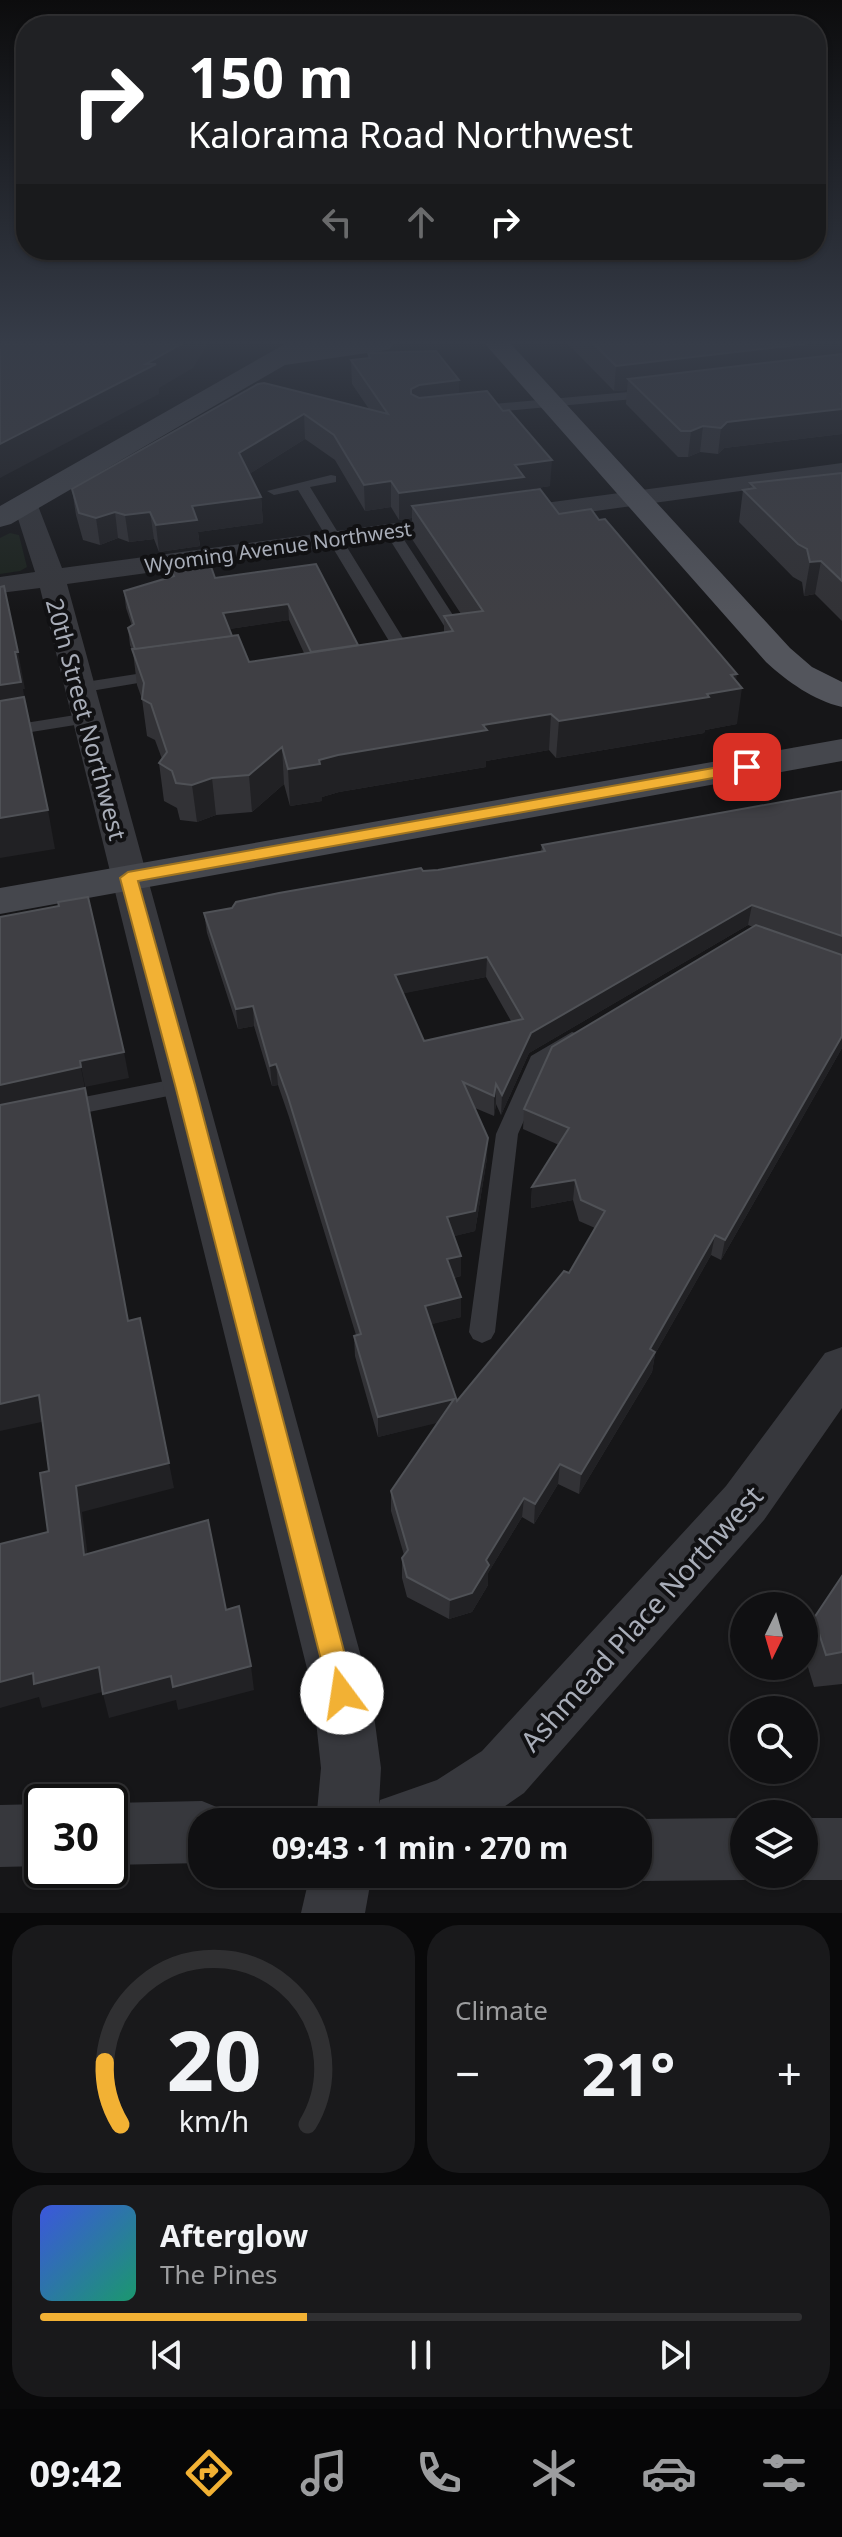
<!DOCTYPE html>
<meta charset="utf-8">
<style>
body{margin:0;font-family:"Noto Sans",sans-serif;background:#19191b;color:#f1f3f6;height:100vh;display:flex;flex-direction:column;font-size:30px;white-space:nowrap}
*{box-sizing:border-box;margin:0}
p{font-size:26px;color:#9c9d9f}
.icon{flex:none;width:44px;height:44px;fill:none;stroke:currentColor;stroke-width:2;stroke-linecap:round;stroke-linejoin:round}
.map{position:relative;height:1913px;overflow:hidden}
.side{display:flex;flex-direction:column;gap:12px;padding:12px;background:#09090a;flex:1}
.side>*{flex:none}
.top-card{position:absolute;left:16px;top:16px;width:810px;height:244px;border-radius:32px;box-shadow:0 2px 6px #0004,0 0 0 2px #303032;background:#202124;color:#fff;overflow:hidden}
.needle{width:52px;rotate:185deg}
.controls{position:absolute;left:730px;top:1592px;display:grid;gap:16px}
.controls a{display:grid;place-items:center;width:88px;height:88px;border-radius:50%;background:#101012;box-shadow:0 2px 6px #0004,0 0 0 2px #303032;font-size:40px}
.speed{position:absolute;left:24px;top:1784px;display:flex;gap:16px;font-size:40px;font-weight:700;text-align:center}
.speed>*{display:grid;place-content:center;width:104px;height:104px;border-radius:50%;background:#101012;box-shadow:0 2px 6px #0004,0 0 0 2px #303032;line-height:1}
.speed .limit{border:4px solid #111;border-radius:12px;background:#fff;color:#111}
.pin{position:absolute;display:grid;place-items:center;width:68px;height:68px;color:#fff;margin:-34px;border-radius:16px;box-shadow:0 4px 12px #0006}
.me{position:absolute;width:88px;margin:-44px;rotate:346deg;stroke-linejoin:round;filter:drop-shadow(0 0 6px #0008)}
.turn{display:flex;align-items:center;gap:28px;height:168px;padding:0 40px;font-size:36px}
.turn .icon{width:104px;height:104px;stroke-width:2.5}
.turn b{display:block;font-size:56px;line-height:68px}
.lanes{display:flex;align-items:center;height:76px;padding:0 40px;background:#0003;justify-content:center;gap:40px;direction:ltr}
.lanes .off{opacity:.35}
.big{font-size:60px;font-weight:700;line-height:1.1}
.side .widget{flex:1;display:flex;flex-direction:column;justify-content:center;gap:12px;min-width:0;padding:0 28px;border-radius:32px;background:#19191b}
.side .dial{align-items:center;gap:0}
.dial svg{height:208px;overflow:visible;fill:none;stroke:#303032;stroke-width:7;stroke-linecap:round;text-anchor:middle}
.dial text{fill:#f1f3f6;stroke:none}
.song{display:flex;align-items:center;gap:24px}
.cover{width:96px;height:96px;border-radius:12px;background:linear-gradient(135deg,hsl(230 70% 55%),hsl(160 70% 35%))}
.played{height:8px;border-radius:4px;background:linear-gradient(90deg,#f2b134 35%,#303032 35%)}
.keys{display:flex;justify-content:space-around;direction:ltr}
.heat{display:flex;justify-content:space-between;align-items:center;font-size:44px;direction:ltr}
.side .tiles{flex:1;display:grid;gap:12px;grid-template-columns:1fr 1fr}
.widget:last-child{grid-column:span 2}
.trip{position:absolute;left:188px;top:1808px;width:464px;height:80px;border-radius:32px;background:#101012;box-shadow:0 2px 6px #0004,0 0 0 2px #303032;font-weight:700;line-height:80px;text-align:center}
.tabs{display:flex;height:128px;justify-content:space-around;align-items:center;background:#060607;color:#9c9d9f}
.tabs .icon{width:56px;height:56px}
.tabs .on{color:#f2b134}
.tabs b{font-size:36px;color:#f1f3f6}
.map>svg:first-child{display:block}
</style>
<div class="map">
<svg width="842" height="1913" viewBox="0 0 842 1913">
<rect width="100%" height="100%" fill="#161618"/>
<polygon fill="#1c231d" points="10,533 19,535 27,567 20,571 0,574 0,538"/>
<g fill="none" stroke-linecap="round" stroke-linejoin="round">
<g fill="#37383d" fill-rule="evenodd">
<polygon points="651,390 655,391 655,397 472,414 466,410 472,406"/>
<polygon points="331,475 336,476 336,482 310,487 417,661 415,664 403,664 401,661 298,490 274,495 267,491"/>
<polygon points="392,528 399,532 464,632 461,635 451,635 448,632 385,532"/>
<polygon points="162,670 168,672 168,678 79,693 71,688 79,683"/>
<polygon points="88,713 96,718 94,722 0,737 0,727"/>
<polygon points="572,1032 579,1034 583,1039 548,1066 518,1134 495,1332 491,1339 482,1343 473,1339 469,1332 496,1134 531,1056"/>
<polygon points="185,1077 193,1079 196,1085 193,1091 64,1117 56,1115 53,1109 56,1103 64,1101"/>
</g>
<g fill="#37383d" fill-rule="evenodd">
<polygon points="842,463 842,477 67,584 371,1693 381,1768 379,1804 380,1800 437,1780 482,1751 726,1486 825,1353 842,1347 842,1408 764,1520 524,1793 482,1822 316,1822 321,1768 313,1693 40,588 0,593 0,577 35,572 13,503 17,498 35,498 62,568"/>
<polygon points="202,1801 224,1810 229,1822 202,1822 202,1863 110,1865 110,1803"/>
<polygon points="42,1804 42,1866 0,1867 0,1805"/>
<polygon points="744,1818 744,1874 759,1874 744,1880 638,1881 621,1874 638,1874 638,1822 631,1822 638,1819"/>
<polygon points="804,1818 842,1818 842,1880 804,1880 789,1874 804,1874"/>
<polygon points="310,1874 372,1874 365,1913 301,1913"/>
</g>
<g fill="#45474d" fill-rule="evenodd">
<polygon points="285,344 393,344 390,349 381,351 285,365 11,524 0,527 0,506"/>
<polygon points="842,739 842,761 0,914 0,888"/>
</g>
<path fill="#53555c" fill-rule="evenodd" d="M485 344H511L790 648 812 667 842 682V707C813 700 788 682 766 662Z"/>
</g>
<g fill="#323236" fill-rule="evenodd">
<polygon points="568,344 842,344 842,434 724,448 718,454 700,452 688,457 678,457 626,404 627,390 614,391"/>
<path d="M368 353 459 394 550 486 524 490V491L559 514 736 681 737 724 705 730 704 733 556 758 549 750 486 761V767L339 792 322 797V801L290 806 284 784 252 812 216 815 197 822 180 820 177 808 164 801 159 763 162 759 155 740 147 736 142 699 137 685 133 652 130 645 128 628 132 626 126 608 124 591 170 578 166 557 215 578 316 564 358 645 444 632V616L461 614 412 539V518L399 520 391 507 365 511 335 460 305 439 249 474 261 497 263 523 198 532 200 546 159 552 154 539 129 542 118 538 100 545 83 540 76 515 72 489 258 384 369 409 352 384 351 360 368 358ZM289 620 304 653 249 662 232 636 229 629Z"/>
<polygon points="842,473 842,621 815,594 804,596 802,582 793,577 739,522 743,490 749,489 750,483"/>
<path d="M842 791V1048L721 1260 711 1255 655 1354 652 1372 579 1494 558 1484 534 1524 522 1517 488 1573V1585L472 1612 449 1619 407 1597 402 1578V1558L404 1555 391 1511V1491L438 1422 378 1437 355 1356 354 1336 356 1335 289 1117 278 1085 272 1086 254 1026 238 1029 207 933 204 913 423 871 438 870 541 852 542 845ZM748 925 753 927 524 1109 523 1129 559 1145 532 1187 531 1208 573 1200 579 1221 595 1228 569 1273 457 1401 431 1324 461 1317V1297L454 1278 461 1276V1256L454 1236 475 1231 487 1158 475 1108 494 1116 496 1104 501 1115 529 1053ZM486 977 511 1021 424 1041 403 993Z"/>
<polygon points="842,1576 842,1684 814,1687 804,1654 804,1648 814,1618"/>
</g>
<g fill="#212124">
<polygon points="181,344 208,344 193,368 159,388 159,394 0,478 0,444"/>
<polygon points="805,344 842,344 842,364 628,379 627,390 614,391 616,366"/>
<polygon points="459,380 459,404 411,414 411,389 419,385"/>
<polygon points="842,409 842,434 724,448 718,454 721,428 727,422"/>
<polygon points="304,414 305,439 241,479 239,453"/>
<polygon points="703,426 700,452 688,457 691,431"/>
<polygon points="552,460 550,486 524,490 523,503 412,506 412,518 399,520 399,493 515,465"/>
<polygon points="391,481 391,507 365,511 364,485"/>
<polygon points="261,497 263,523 198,532 200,546 159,552 156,525 192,506"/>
<polygon points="115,512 118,538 100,545 96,518"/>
<polygon points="150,512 154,539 129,542 125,515"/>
<polygon points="821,561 815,594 804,596 810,562"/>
<polygon points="288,604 289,620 224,630 223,613"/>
<polygon points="15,652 18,652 25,689 23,689 28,719 0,724 0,685"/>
<polygon points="737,674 735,689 742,688 737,724 705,730 704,733 556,758 559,721 707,694 731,675"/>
<polygon points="551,714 549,750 486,761 486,767 339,792 322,797 322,801 290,806 288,769 338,755 483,725"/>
<polygon points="282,747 284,784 252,812 249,775"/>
<polygon points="212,778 216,815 197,822 192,785"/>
<polygon points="48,810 55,849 0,858 0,818"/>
<polygon points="752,905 748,925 529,1053 501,1115 502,1095 531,1033"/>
<polygon points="487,957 486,977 396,995 395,975"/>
<polygon points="253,1006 254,1026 238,1029 236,1009"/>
<polygon points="842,1036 842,1048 721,1260 725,1240"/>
<polygon points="124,1052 129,1078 85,1087 80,1061"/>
<polygon points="276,1064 278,1085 272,1086 270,1066"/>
<polygon points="81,1067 133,1347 0,1112 0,1085"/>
<polygon points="496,1084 496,1104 494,1116 494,1096"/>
<polygon points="488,1138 487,1158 475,1231 447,1238 447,1217"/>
<polygon points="575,1180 573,1200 531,1208 532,1187"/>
<polygon points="715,1235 711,1255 655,1354 652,1372 579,1494 581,1474 650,1349"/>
<polygon points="461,1256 461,1276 447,1279 447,1259"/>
<polygon points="461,1297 461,1317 425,1326 425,1306"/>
<polygon points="39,1395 46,1421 0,1431 0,1404"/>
<polygon points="454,1399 454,1419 378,1437 378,1417"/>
<polygon points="169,1463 174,1488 82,1512 91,1579 84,1555 76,1486"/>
<polygon points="560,1464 558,1484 534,1524 535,1504"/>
<polygon points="524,1498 522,1517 488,1573 488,1585 472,1612 449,1619 450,1600 486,1560"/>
<polygon points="251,1666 254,1690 178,1710 176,1700 109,1718 103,1694 171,1676"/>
<polygon points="99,1667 106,1691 42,1708 39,1697 0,1708 0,1682 33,1673"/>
</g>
<g fill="#3f3f44" stroke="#4f5156" stroke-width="2" fill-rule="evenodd">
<polygon points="0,344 181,344 146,364 156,364 0,444"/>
<polygon points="594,344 805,344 616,366"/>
<polygon points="436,351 459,380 419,385 411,389 411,394 419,398 487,391 503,411 509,410 552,460 515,465 524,477 399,493 391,481 364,485 334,435 304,414 239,453 261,497 192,506 197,520 156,525 150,512 125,515 115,512 96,518 79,513 72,489 258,384 264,383 388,414 351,360 370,358 368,353"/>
<polygon points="842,354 842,394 841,394 842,396 842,409 727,422 721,428 703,426 691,431 681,431 628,379"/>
<polygon points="842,473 842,581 821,561 810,562 807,549 798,544 743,490 755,488 750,483"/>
<polygon points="540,489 559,514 591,509 599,520 605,519 737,674 731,675 742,688 707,694 709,697 559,721 551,714 483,725 487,730 338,755 319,760 320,764 288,769 282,747 249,775 212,778 192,785 176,783 172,771 159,763 167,752 151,704 142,699 144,683 132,649 238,635 249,662 453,631 444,616 483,611 412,506"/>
<polygon points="206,552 215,578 316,564 358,645 311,652 288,604 223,613 232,636 135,649 128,628 134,624 124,591 174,576 166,557"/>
<polygon points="4,586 18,652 15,652 21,682 0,685 0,587"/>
<polygon points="24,697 48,810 0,818 0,701"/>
<path d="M842 791V936L752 905 531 1033 502 1095 496 1084 494 1096 463 1082 488 1138 475 1211 447 1217 461 1256 447 1259 461 1297 425 1306 457 1401 564 1271 569 1273 605 1211 581 1200 575 1180 532 1187 569 1128 524 1109 552 1047 756 925 842 955V1036L725 1240 715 1235 650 1349 655 1352 581 1474 560 1464 535 1504 524 1498 486 1560 489 1565 472 1593 450 1600 407 1577 402 1558 408 1550 391 1491 454 1399 378 1417 354 1336 361 1334 288 1097 276 1064 270 1066 253 1006 236 1009 204 913 232 908 236 902 279 893 421 868 423 871 438 870 545 851 542 845ZM487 957 523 1019 424 1041 395 975Z"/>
<polygon points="88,897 124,1052 80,1061 81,1067 0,1085 0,917 59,906 58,902"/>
<polygon points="85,1088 128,1321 140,1318 169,1463 76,1486 84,1555 208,1520 226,1610 239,1606 251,1666 173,1687 171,1676 103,1694 99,1667 34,1684 33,1673 0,1682 0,1544 48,1532 40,1473 49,1471 39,1395 0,1404 0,1105"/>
<polygon points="842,1576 842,1652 826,1655 814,1618"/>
</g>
<linearGradient id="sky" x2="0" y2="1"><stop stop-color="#0c0c0d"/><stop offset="0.56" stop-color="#363c48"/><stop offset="1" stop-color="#363c48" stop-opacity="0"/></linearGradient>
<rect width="842" height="612" fill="url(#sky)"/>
<polygon fill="#f2b134" stroke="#9d7322" stroke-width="2" points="747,762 754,767 752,771 138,881 195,1085 355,1693 351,1703 342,1707 332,1703 175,1085 120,878 128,872"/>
<g text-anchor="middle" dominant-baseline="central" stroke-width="8" stroke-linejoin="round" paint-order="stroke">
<g font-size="20" fill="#a8adb8" stroke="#111113">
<text transform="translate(278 547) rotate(-8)">Wyoming Avenue Northwest</text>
</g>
<g font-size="24" fill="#a8adb8" stroke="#111113">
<text transform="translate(87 719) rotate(75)">20th Street Northwest</text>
</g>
<g font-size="28" fill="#a8adb8" stroke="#111113">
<text transform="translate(641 1618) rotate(-48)">Ashmead Place Northwest</text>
</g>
</g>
</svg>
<div class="controls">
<a><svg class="needle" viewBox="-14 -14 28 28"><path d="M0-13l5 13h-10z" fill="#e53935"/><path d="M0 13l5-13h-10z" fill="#9c9d9f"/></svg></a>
<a><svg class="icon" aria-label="search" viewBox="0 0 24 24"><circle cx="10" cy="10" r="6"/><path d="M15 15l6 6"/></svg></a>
<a><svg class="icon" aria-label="layers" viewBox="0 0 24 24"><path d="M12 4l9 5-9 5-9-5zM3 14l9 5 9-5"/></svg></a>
</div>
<div class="speed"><div class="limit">30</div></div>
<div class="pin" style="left:747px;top:767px;background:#d93025"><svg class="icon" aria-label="arrive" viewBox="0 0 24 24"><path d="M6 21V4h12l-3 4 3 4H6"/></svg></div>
<svg class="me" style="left:342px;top:1693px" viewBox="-20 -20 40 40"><circle r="19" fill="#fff"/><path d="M0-13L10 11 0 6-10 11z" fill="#f2b134"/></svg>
<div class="trip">09:43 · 1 min · 270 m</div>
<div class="top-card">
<div class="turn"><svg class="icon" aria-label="right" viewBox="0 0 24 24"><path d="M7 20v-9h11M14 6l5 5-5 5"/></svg><div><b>150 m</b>Kalorama Road Northwest</div></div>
<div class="lanes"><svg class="icon off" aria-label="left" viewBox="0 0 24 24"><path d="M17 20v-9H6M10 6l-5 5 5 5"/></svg><svg class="icon off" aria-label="ahead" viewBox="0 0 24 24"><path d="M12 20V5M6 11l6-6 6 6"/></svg><svg class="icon" aria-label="right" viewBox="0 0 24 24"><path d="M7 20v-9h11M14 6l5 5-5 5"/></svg></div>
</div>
</div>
<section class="side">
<div class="tiles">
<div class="widget dial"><svg viewBox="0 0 100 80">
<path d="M14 69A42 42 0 1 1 86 69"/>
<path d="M14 69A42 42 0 0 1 8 45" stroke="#f2b134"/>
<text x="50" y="56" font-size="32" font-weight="700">20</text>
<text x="50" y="72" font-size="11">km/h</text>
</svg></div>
<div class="widget"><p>Climate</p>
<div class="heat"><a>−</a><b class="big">21°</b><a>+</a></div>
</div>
<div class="widget">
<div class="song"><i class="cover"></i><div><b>Afterglow</b><p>The Pines</p></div></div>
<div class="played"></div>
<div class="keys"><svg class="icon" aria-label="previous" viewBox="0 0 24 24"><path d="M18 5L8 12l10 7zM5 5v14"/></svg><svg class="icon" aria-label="pause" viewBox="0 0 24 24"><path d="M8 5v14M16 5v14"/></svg><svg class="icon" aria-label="next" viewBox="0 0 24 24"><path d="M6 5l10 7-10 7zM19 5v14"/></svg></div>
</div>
</div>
</section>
<nav class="tabs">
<b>09:42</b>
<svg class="icon on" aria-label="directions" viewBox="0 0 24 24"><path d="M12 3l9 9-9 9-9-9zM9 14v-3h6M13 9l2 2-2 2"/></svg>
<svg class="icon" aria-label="music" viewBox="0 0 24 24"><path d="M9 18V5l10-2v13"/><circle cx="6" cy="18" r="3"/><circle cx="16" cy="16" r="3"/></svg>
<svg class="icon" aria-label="phone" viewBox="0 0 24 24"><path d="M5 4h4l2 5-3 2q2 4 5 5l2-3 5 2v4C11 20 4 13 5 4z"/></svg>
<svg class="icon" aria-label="climate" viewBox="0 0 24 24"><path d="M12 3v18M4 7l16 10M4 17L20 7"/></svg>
<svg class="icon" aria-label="car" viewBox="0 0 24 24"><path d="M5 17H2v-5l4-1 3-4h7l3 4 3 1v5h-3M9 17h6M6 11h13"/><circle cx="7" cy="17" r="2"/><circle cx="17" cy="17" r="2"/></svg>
<svg class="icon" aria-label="filters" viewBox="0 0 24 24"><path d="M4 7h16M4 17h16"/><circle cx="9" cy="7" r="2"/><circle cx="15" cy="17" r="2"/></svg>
</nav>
